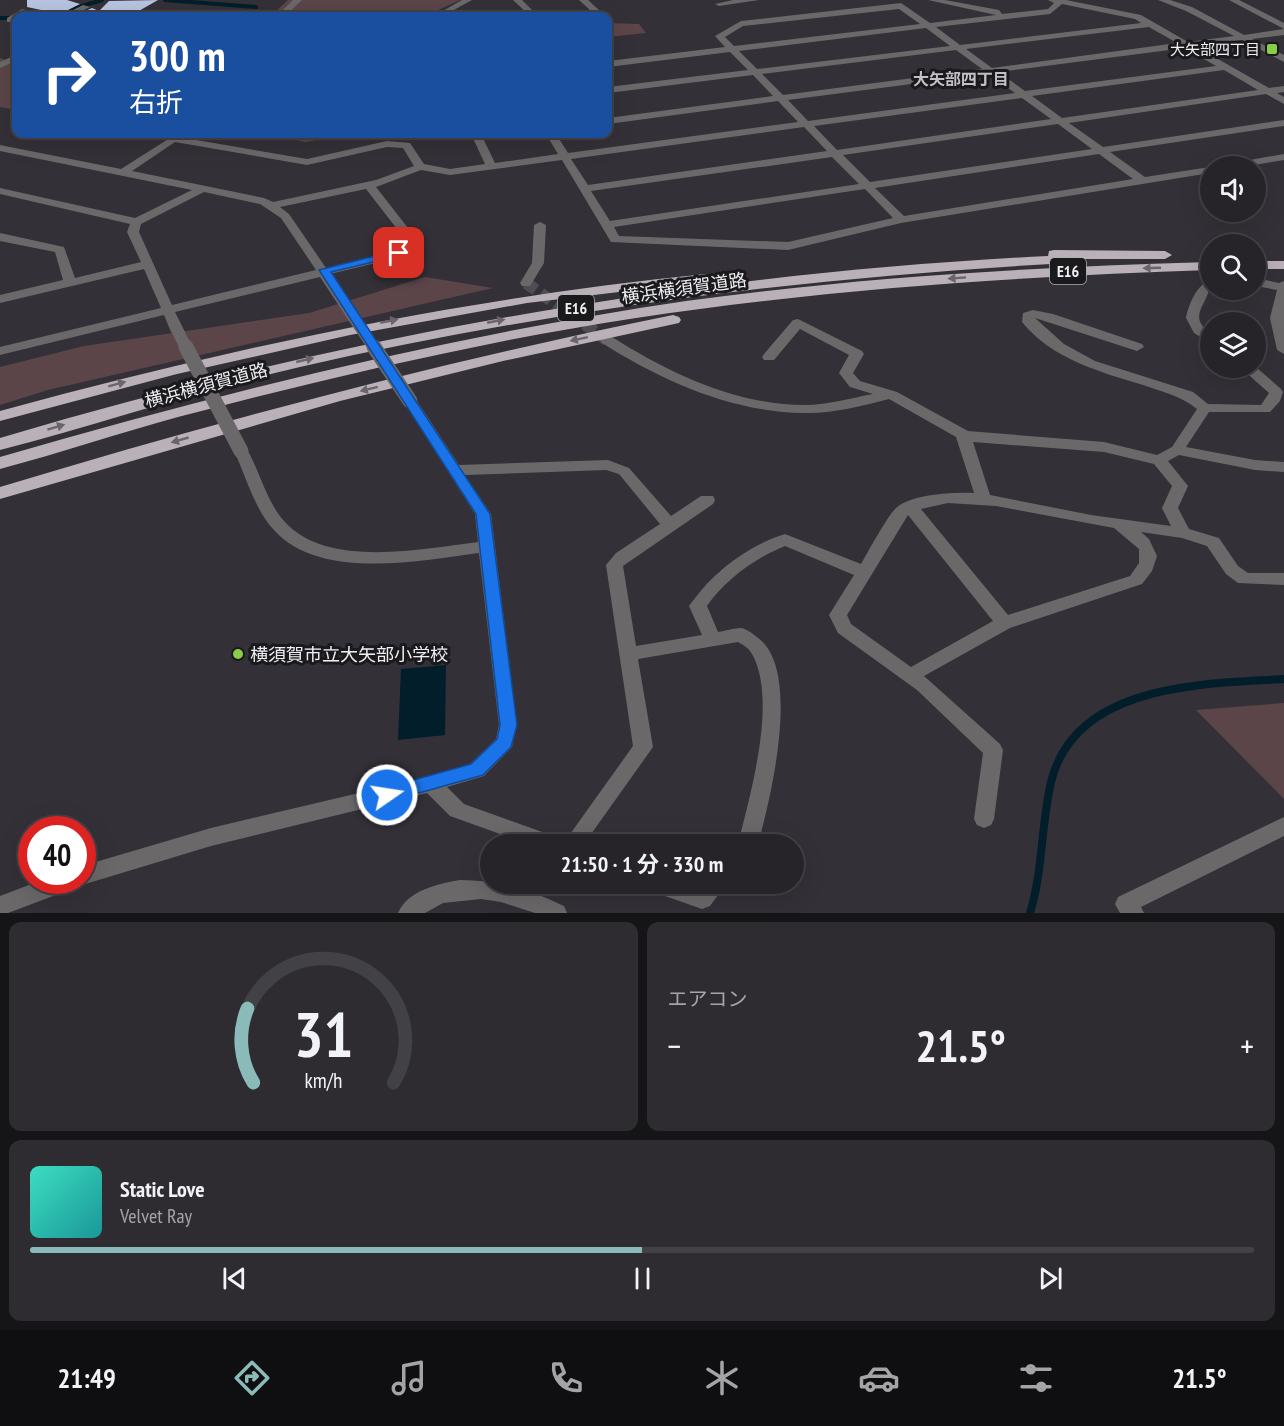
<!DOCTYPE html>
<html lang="ja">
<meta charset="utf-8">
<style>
body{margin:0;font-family:"PT Sans Narrow","Noto Sans JP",sans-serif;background:#2e2c31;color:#f1f3f6;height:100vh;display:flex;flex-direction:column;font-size:22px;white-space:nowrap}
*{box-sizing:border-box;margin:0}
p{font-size:20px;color:#a4a4a8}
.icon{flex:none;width:33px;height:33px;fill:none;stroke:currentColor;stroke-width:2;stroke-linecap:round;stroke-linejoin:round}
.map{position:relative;height:913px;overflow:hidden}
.sheet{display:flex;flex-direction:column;gap:9px;padding:9px;background:#151417;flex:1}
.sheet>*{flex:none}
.top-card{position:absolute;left:12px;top:12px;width:600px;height:126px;border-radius:12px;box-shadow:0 6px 24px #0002,0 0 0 2px #424146;background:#1a4fa0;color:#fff;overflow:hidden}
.controls{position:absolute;left:1200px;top:156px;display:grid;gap:12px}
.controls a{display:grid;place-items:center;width:66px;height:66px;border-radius:50%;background:#262429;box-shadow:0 6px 24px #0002,0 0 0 2px #424146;font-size:30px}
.speed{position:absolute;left:18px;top:816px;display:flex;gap:12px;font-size:30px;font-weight:700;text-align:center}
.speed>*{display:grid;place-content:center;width:78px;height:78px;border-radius:50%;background:#262429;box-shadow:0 6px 24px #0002,0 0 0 2px #424146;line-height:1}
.speed .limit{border:9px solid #d22;background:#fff;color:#111}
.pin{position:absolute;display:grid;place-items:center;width:51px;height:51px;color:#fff;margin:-26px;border-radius:12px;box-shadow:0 3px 9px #0006}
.me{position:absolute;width:66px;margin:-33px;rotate:77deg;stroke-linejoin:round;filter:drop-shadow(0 0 4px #0008)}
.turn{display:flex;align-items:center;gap:21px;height:126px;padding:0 18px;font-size:27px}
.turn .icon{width:78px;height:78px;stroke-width:2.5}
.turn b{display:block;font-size:42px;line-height:51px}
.big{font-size:45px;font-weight:700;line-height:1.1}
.sheet .widget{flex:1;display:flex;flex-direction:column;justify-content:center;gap:9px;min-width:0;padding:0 21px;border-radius:12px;background:#2e2c31}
.sheet .dial{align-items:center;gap:0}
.dial svg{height:156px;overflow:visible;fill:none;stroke:#424146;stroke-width:7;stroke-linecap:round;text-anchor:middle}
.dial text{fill:#f1f3f6;stroke:none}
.song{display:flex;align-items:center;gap:18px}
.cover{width:72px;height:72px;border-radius:9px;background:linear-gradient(135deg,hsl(170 70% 55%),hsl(180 70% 35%))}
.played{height:6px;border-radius:3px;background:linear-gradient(90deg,#8bbbb9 50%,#424146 50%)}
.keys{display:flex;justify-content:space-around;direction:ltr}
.heat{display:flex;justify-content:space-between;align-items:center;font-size:33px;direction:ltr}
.sheet .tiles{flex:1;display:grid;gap:9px;grid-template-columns:1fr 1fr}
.widget:last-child{grid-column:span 2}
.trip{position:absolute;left:480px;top:834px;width:324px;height:60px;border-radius:30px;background:#262429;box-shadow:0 6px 24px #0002,0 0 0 2px #424146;font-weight:700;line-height:60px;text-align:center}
.menu{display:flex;height:96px;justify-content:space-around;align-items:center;background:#0f0e10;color:#a4a4a8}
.menu .icon{width:42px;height:42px}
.menu .selected{color:#8bbbb9}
.menu b{font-size:27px;color:#f1f3f6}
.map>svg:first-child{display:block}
</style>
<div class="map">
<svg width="1284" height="913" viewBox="0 0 1284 913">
<rect width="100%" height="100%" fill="#333037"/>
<g fill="#5b4548">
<polygon points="288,0 460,0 425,16 278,16 274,13"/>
<polygon points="608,23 639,24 646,33 608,37"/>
<polygon points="0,58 16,63 16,110 0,107"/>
<polygon points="270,134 351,134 305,142"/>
<polygon points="425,277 493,288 48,390 0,405 0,367 84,346 309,313"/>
<polygon points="1284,703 1284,799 1196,710"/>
</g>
<polygon fill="#031e2b" points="446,665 445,735 398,740 401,669"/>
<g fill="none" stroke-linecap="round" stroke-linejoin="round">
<g stroke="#031e2b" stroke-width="4">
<polyline points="165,0 256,7"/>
<polyline points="48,16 102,0"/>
<polyline points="0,18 16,18"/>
</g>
<path stroke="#031e2b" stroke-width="8" d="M1030 913C1043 871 1041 825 1051 782 1075 683 1204 684 1284 679"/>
</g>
<g fill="#b8c4e0">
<polygon points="27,0 67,0 80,4 60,14 27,7"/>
<polygon points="158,0 130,16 75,16 92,8 99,11 109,1"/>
</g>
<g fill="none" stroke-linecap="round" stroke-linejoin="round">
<polyline stroke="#4f4c53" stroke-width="12" stroke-dasharray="12 6" stroke-linecap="butt" points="526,283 607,340"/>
<g fill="#6b686a" fill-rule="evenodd">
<polygon points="293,0 302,0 285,16 277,16"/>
<polygon points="462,0 472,0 443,16 434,16"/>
<polygon points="513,0 522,0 538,16 530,16"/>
<polygon points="579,0 588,0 601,12 581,16 560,16 564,13 590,10"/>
<polygon points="733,0 759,0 719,6 715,4"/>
<path d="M928 0H945L999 10 1002 14 1048 9 1054 3 1048 0H1066L1141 15 1188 42 1234 36 1186 11 1158 0H1170L1192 7 1244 35 1284 29V35L1252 39 1284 55V62L1242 40 1195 46 1269 88 1284 86V92L1277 93 1284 97V104L1266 94 1069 123 1103 147 1284 120V126L1110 152 1145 177 1210 167V173L901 223 788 250 611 242 562 160 450 175 421 170 376 187 422 246V252L330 274 358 315 357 318H347L320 277 175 312 185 332 178 336 171 332 164 315 0 355V347L161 308 144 269 0 303V295L63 280 55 252 0 241V233L64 247 75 278 141 262 127 232 130 224 0 194V188L135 218 192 190 0 151V145L121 169 173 136 307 159 387 141 410 143 424 164 450 169 485 164 471 134H481L495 163 558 154 546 134H556L568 153 798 122 778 101 608 124V118L773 96 753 75 608 93V87L748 70 730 52 608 67V61L725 47 715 36 741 21 901 3 930 23 996 15ZM1062 4 1135 19 1141 23 960 45 936 27 1050 14ZM899 9 920 24 734 46 725 37 743 26ZM1149 27 1177 43 992 68 966 49ZM926 28 950 46 757 69 739 51ZM1185 48 1216 66 1025 91 999 72ZM956 50 982 69 783 95 762 74ZM1224 70 1258 90 1062 118 1032 96ZM989 74 1015 93 808 121 788 100ZM1022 98 1051 119 837 150 814 126ZM1058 124 1092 149 870 182 843 155ZM804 127 827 151 588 185 571 159ZM175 142 307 165 387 147 403 148 414 166 376 180 273 202 264 198 132 171ZM1099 154 1133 179 904 216 875 188ZM832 157 859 184 610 221 591 191ZM366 189 411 247 326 268 289 214 280 207ZM865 189 893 218 788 242 619 236 614 227ZM204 192 260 204 281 218 316 270 172 305 139 232 141 224Z"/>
<polygon points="1229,0 1239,0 1284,23 1284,29"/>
<polygon points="83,5 90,7 71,16 61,16"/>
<polygon points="22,9 29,11 22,16 16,16 13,22 7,22 7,18"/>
<polygon points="151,10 155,13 154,15 135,16"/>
<polygon points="199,10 230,13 234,16 196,15 195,13"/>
<polygon points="16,55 16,61 0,68 0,62"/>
<polygon points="1284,154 1284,160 1248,166 1228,166 1233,163"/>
<polygon points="540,222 546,225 544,263 530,286 522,286 520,283 532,263 534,225"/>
<polygon points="1256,278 1279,283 1284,281 1284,354 1277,350 1270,318 1277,290 1256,286"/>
<path d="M1210 280C1212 303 1185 314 1210 333V343L1194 333 1186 318C1188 306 1197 284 1210 280Z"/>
<path d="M1033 310 1053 314 1142 344 1144 347 1137 351 1035 318 1064 344 1095 361 1193 392 1208 404 1261 405 1269 393 1241 368 1256 367 1281 389 1283 392 1280 401 1270 412H1209L1186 447 1255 460 1284 462V472L1255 470 1179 455 1168 461 1188 486 1178 508 1189 529 1219 538 1238 566 1248 573H1284V585L1238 583 1226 574 1207 546 1182 538 1141 532 1149 539 1157 556 1152 571 1142 584 1010 628 924 676 1000 744 1003 750 994 819 991 825 984 828 977 825 974 819 983 753 917 690 838 633 829 615 854 575 785 546C755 558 725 580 707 606L718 632C725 631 734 628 741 628 747 629 753 634 757 637 803 669 770 800 758 844H738C750 795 778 700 752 654 749 648 743 645 738 642L638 659 653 747 584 844H563L633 746 606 565 616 553 660 524 619 474 606 470 465 475 491 514 517 725 512 747 484 776 447 787 464 804 559 838 562 844H528L450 816 427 793 211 846 82 885 78 884 77 887 8 913H0V896L42 880H82V866L211 828 431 776 470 764 496 739 499 725 479 553C419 561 318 581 273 529 254 508 246 476 234 451L236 448H246L248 451C260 473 267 502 284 521 326 569 422 549 478 542L475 514 403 401 410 397 415 398 459 465 608 460 629 468 671 516 701 496H713L715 500 713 504 623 566 636 646 702 635 689 606 692 602C714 571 749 545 785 534L861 564C868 552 888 515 896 508 912 494 954 492 974 493L956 437 889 399C862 406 832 414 803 413 732 412 662 381 602 343L600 340 602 337H612C669 373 736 405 805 405 828 405 851 398 873 394L850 387 839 373 849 355 800 329 774 360H764L762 357 764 354 793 320 798 319 862 351 864 354 853 373 860 381 897 392 968 431 1104 442 1157 455 1172 447 1197 409C1181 396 1163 392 1143 385 1100 372 1052 359 1022 322L1023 313ZM973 442 1104 452 1154 464 1172 486 1162 508 1171 526 1091 515 990 495ZM948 503 996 506 1114 528 1139 549V563L1130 576 1008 615 921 509ZM908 515 993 621 911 667 851 624 847 615Z"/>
<polygon points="1284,817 1284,836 1141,907 1144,913 1120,913 1115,904 1118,897"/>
<path d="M460 880C497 880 529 889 564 906L567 913H535L501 902 481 899 443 903 425 913H398C408 890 438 884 460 880Z"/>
<polygon points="648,884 685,884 698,888 702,884 726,884 710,906 702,909 651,891"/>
</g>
<g fill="#b9b1b7" fill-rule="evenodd">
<path d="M1054 250 1165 251 1172 255 1165 259H1075L1068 263C809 277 553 309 300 367 199 390 101 424 0 450V438C346 335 687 274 1048 256L1049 251Z"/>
<rect x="1256" y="261" width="28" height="8"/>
<path d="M1210 262V270C975 278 740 295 509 340 398 362 288 388 178 417 119 433 60 453 0 469V457C226 391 454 335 686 301 860 277 1035 267 1210 262Z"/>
<path d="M706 274 713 278 711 281 527 303 350 335 177 374 0 421V411C234 347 465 298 706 274Z"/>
<path d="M673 315 679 317 681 320 679 323 503 361 340 401 0 499V487C222 420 446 361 673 315Z"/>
</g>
<g stroke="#6b686a" stroke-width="12">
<polyline points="352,315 375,349"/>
<polyline points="178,332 187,349"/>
</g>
<g stroke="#6b686a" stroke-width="15">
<polyline points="186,347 241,451"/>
<polyline points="374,347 410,401"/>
</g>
</g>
<defs><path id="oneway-solid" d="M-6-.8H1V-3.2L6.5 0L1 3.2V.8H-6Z" transform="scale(1.5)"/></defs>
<g fill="#6a656a">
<use href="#oneway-solid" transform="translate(1152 268) rotate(178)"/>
<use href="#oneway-solid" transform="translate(957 278) rotate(176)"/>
<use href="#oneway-solid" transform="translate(389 321) rotate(-11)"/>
<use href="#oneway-solid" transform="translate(496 321) rotate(-11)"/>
<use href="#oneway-solid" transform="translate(579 339) rotate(168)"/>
<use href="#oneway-solid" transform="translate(305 360) rotate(-13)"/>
<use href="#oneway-solid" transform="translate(117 384) rotate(-15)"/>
<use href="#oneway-solid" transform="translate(369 389) rotate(166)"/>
<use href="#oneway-solid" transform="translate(56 427) rotate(-17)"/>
<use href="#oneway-solid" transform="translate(180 440) rotate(164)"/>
</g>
<polygon fill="#1a73e8" stroke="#114b97" stroke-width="1.5" points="399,250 403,251 403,255 331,272 490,514 517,725 511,747 483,775 387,802 381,800 378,795 381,789 471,764 497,739 500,725 476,514 319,270"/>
<g fill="#8ace47" stroke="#1a191c" stroke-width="2">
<rect x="1266" y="43" width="12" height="12" rx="3"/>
<circle cx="238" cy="654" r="6"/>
</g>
<g text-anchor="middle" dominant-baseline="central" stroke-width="6" stroke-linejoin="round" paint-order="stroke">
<g font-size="15" fill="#efeef2" stroke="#1a191c" text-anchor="end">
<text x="1260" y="49">大矢部四丁目</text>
</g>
<g font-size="16" font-weight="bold" fill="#c2bfc7" stroke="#1a191c">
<text x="961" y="79">大矢部四丁目</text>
</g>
<g fill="#1a191c" stroke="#afaeb2" stroke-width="1.5">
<rect x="1050" y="258" width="36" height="26" rx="4.5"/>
<rect x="558" y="295" width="36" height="26" rx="4.5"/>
</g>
<g font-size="16" font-weight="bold" fill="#efeef2">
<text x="1068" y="271">E16</text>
<text x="576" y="308">E16</text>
</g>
<g font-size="18" fill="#efeef2" stroke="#1a191c">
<text transform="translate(684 288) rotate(-8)">横浜横須賀道路</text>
<text transform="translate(206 385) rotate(-15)">横浜横須賀道路</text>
</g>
<g font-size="18" fill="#efeef2" stroke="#1a191c" text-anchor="start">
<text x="250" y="654">横須賀市立大矢部小学校</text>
</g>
</g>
</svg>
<div class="controls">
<a><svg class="icon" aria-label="sound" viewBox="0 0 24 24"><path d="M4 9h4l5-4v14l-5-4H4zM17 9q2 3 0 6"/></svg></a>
<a><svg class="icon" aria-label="search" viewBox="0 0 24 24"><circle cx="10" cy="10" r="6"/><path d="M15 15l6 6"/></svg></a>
<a><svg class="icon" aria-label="layers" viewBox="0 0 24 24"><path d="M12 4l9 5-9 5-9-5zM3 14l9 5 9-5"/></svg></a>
</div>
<div class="speed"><div class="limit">40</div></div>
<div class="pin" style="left:399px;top:253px;background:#d93025"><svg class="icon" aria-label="arrive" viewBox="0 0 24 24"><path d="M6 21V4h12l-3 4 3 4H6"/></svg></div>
<svg class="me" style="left:387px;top:795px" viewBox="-20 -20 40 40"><circle r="17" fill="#1a73e8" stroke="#fff" stroke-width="3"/><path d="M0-11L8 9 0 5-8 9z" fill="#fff"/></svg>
<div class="trip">21:50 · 1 分 · 330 m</div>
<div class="top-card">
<div class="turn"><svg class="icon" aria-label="right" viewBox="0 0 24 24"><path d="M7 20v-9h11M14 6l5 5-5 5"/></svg><div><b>300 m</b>右折</div></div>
</div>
</div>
<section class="sheet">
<div class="tiles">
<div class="widget dial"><svg viewBox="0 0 100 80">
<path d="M14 69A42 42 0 1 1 86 69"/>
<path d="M14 69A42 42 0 0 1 11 31" stroke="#8bbbb9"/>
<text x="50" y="56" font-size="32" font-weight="700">31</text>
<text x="50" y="72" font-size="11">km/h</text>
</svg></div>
<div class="widget"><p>エアコン</p>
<div class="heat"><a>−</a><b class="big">21.5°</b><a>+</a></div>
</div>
<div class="widget">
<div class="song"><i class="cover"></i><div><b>Static Love</b><p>Velvet Ray</p></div></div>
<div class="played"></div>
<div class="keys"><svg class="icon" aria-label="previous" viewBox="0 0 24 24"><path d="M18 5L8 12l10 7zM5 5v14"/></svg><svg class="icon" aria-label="pause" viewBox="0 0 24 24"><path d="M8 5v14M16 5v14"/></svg><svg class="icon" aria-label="next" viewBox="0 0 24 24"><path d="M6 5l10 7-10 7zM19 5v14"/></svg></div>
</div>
</div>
</section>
<nav class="menu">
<b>21:49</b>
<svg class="icon selected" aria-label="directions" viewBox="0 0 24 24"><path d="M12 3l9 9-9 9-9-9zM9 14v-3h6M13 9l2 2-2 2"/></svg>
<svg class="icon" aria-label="music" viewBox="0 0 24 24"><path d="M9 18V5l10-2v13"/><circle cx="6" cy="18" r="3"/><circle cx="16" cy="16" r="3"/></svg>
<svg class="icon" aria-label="phone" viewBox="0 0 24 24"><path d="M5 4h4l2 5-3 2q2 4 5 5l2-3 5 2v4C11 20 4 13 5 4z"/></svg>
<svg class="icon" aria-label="climate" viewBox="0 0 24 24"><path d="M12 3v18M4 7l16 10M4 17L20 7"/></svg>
<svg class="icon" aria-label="car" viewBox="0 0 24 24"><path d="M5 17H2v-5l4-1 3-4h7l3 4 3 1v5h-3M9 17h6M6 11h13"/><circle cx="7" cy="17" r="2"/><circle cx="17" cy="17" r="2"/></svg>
<svg class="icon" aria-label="filters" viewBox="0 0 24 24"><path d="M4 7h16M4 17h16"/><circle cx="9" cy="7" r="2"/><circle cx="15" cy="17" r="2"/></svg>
<b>21.5°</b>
</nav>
